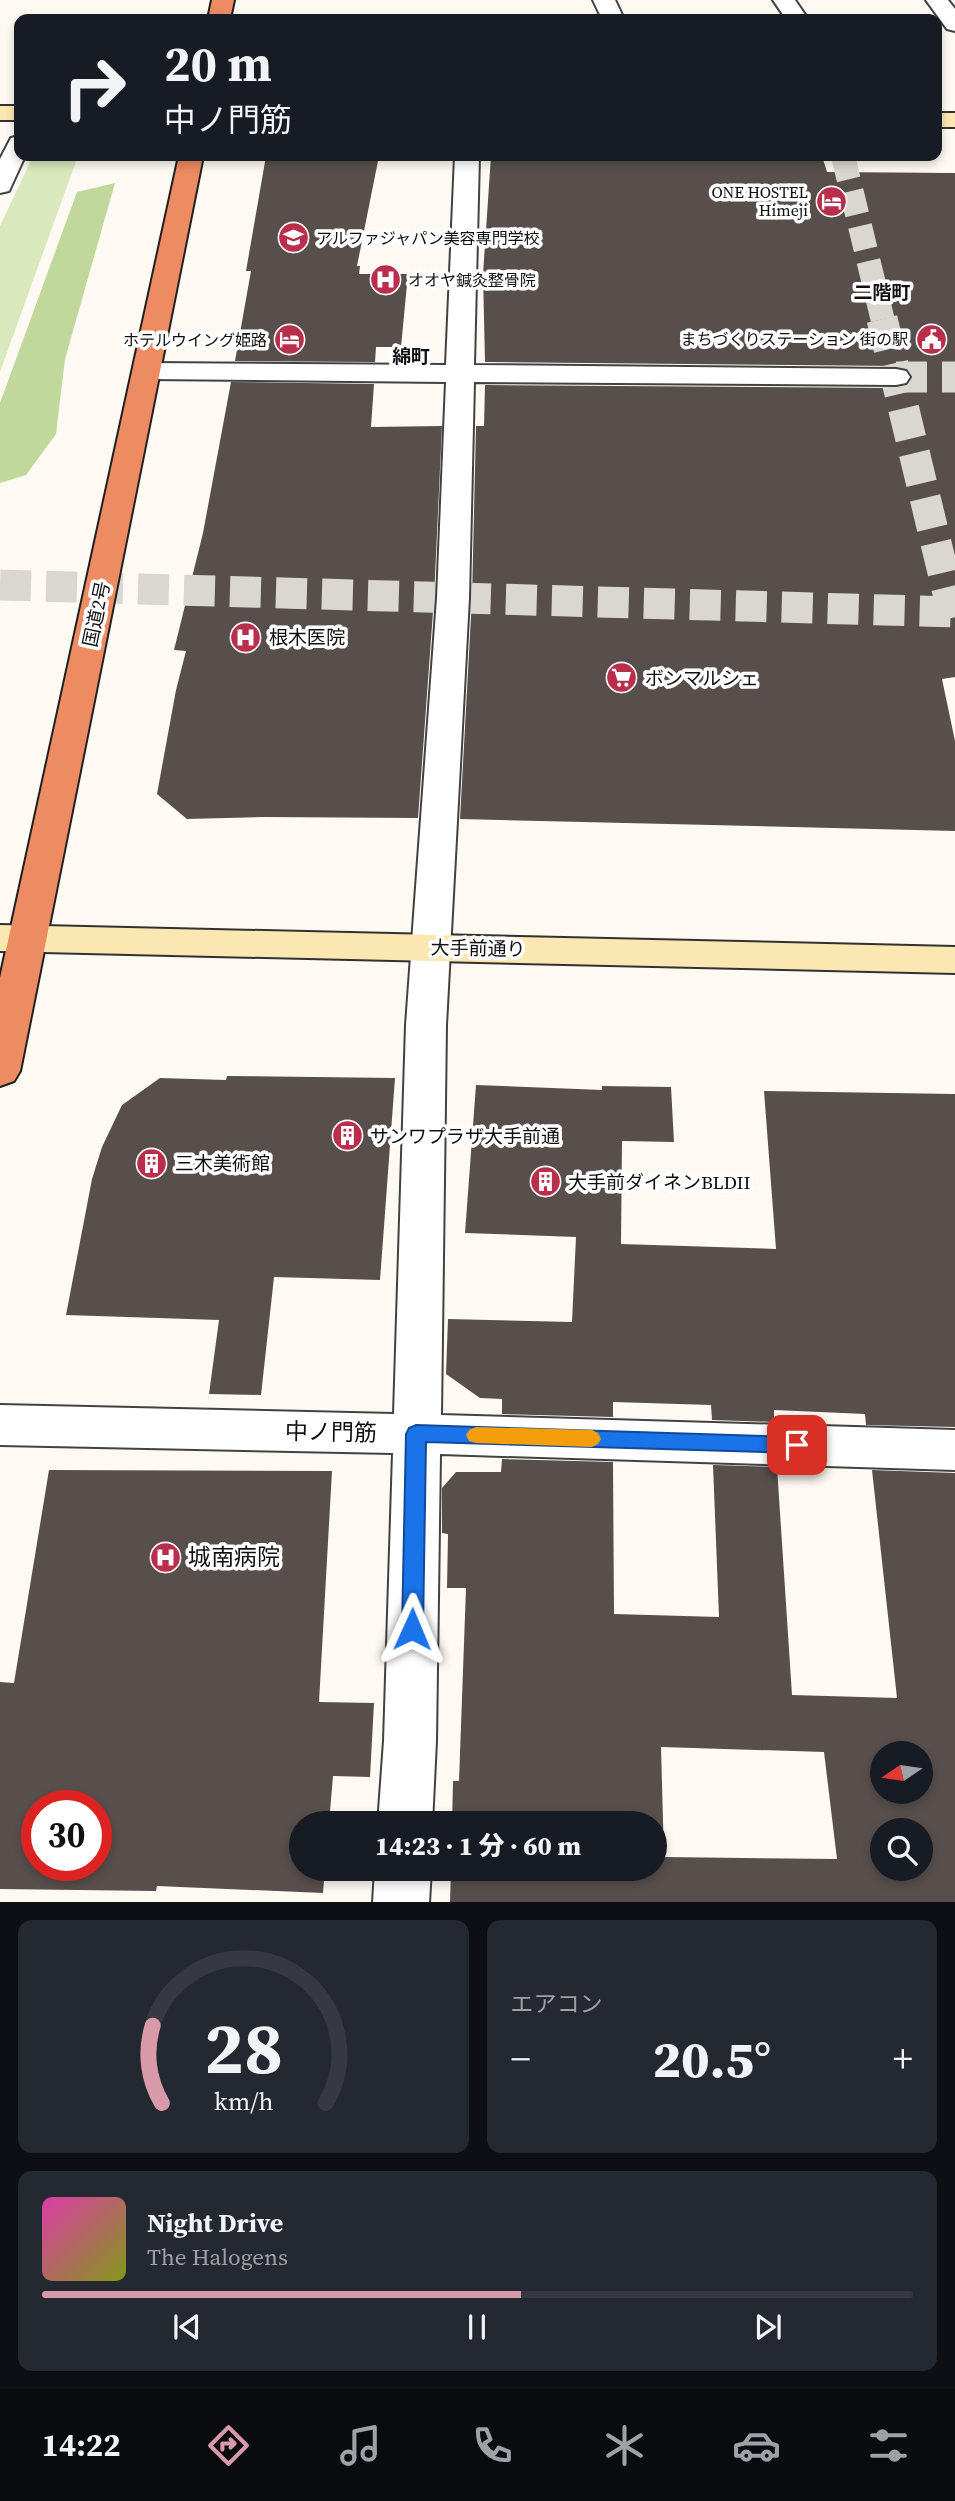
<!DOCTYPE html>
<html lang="ja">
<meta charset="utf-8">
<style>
body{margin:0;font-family:"Source Serif 4","Noto Sans JP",serif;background:#242831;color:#f1f3f6;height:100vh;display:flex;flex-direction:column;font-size:26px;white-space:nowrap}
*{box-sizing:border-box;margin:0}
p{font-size:23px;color:#9ea1a6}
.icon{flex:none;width:38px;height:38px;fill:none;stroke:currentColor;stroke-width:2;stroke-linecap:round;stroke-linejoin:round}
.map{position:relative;height:1902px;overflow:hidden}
.details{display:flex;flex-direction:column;gap:18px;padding:18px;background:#0d0f14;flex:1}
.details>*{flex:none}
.hud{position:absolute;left:14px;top:14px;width:928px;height:147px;border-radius:14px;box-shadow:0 4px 10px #0003;background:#171b24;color:#f1f3f6;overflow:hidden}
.needle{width:46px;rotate:257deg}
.fabs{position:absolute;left:870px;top:1741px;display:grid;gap:14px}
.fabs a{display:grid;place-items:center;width:63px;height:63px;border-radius:50%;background:#171b24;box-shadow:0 4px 10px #0003;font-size:35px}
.speed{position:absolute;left:21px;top:1790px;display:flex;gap:14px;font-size:35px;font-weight:700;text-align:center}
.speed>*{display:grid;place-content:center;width:91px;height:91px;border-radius:50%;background:#171b24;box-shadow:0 4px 10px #0003;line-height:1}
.speed .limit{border:10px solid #d22;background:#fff;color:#111}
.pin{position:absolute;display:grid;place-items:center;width:60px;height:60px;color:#fff;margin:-30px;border-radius:14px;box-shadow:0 4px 10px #0006}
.me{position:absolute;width:77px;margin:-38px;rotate:1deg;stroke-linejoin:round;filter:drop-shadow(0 0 5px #0008)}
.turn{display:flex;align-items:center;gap:24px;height:147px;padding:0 35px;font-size:32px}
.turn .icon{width:91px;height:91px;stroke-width:2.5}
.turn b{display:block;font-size:49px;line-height:60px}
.big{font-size:52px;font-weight:800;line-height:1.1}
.details .tile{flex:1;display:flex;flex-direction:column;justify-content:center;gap:10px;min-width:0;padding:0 24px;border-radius:14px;background:#242831}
.details .dial{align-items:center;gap:0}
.dial svg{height:182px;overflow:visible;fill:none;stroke:#363941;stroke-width:7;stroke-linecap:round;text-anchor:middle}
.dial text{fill:#f1f3f6;stroke:none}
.song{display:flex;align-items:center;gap:21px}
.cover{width:84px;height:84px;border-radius:10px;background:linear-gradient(135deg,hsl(320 70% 55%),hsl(70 70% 35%))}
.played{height:7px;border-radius:4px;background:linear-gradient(90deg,#d89aa9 55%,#363941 55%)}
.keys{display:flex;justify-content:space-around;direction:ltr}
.heat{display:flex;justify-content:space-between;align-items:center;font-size:38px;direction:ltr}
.details .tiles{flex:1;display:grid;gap:18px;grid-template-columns:1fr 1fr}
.tile:last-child{grid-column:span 2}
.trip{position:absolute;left:289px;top:1811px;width:378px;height:70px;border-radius:35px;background:#171b24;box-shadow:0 4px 10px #0003;font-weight:800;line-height:70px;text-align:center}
.tab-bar{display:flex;height:112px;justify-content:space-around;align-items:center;background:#090b0e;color:#9ea1a6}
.tab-bar .icon{width:49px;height:49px}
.tab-bar .active{color:#d89aa9}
.tab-bar b{font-size:32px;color:#f1f3f6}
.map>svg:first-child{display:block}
</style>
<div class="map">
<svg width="955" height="1903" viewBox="0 0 955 1903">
<rect width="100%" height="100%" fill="#fefaf3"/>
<polygon fill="#dae8bd" points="33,156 78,156 0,372 0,226"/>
<polygon fill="#c1d89d" points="115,183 65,359 56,434 26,475 0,483 0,403 77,192"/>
<g fill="#584f4c" fill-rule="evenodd">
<polygon points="266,156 379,156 357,266 360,266 359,274 408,274 401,347 376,347 375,362 235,361 251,271 246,271"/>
<polygon points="491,156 822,156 827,172 955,173 955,677 942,679 955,741 955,831 460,819 472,598 476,426 484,426 485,385 896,388 907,386 912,378 908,370 896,366 485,362 483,274"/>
<polygon points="231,382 374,384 371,427 442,426 434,598 418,818 263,817 187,819 157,794 176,690 186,651 174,650 203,533"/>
<polygon points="227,1076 395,1078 380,1280 274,1277 261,1395 209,1394 219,1320 66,1315 92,1179 102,1147 122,1105 160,1078 226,1080"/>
<polygon points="476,1085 602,1090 602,1086 671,1087 674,1142 622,1141 621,1244 776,1249 764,1091 955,1094 955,1427 866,1425 865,1414 774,1410 774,1422 712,1420 711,1405 613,1402 613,1417 502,1414 502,1399 480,1398 446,1374 448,1319 572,1322 576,1237 465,1233"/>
<path d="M502 1459 613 1462 614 1614 719 1617 713 1465 777 1467 792 1695 897 1698 872 1470 955 1473V1902H450L451 1869H654V1824H452L453 1781H459L466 1588H447L448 1534 442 1533V1488L456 1472H501ZM661 1747 824 1752 837 1859 664 1857ZM882 1754H920V1792H882ZM882 1830H920V1869H882Z"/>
<path d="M49 1470 332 1471 319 1702 374 1703 370 1777 333 1776 329 1824H301V1869H325L323 1893 157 1886 156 1891 0 1889V1682L14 1683ZM37 1806H96V1866H37Z"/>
</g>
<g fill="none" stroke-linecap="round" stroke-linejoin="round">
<polyline stroke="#dad7d1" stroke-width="24" stroke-dasharray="24 12" stroke-linecap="butt" points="843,156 883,321"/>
<g stroke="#dad7d1" stroke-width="31" stroke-dasharray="31 15" stroke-linecap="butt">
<polyline points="882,319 955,622"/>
<polyline points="896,377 955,377"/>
<polyline points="0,585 955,612"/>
</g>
<defs>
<g id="street">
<polygon points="593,0 615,0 624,19 602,19"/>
<polygon points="773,0 795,0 808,19 786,19"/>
<polygon points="926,0 948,0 955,9 955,31 947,29"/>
<polygon points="19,136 19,156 25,156 9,191 0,193 0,159 11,138"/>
<polygon points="455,156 479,156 474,365 896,369 906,371 910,377 906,383 896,385 474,382 469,598 446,1025 441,1415 955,1430 955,1470 440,1454 436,1741 432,1824 378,1824 384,1741 393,1453 0,1445 0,1405 394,1414 406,1025 437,598 446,382 147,379 137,377 133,371 137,365 147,363 446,365"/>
<polygon points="375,1869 431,1869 429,1903 373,1903"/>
</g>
<g id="secondary">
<rect x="0" y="106" width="19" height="14"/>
<rect x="936" y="113" width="19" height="14"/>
<polygon points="0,925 955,947 955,973 0,951"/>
</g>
<g id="highway">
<polygon points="212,0 234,0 230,19 208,19"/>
<polygon points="179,156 203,156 20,1071 14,1081 0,1086 0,978"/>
</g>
</defs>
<use href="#street" stroke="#424242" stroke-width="4"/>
<use href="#secondary" stroke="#313131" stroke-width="4"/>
<use href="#highway" stroke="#202020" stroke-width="4"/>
<use href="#street" fill="#fff" fill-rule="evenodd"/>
<use href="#secondary" fill="#fbe7b1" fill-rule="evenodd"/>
<use href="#highway" fill="#ed8b62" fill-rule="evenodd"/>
</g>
<polygon fill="#1a73e8" stroke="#114b97" stroke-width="2" points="416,1425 797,1437 804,1439 807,1445 804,1451 797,1453 426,1442 423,1629 420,1636 412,1639 405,1636 402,1629 406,1434 409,1428"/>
<polygon fill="#f59e0b" points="476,1427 592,1430 598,1433 601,1439 598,1444 592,1447 476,1443 469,1441 466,1435 469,1430"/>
<defs>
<symbol id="hotel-disc" viewBox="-11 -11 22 22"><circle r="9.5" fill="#b92e4b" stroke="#fff"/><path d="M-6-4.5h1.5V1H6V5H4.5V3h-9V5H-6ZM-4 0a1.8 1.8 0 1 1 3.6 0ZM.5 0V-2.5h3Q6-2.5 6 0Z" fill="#fff"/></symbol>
<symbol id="university-disc" viewBox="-11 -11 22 22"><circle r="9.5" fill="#b92e4b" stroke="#fff"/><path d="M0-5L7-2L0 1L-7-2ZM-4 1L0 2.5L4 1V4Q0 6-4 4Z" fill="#fff"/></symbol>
<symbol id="hospital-disc" viewBox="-11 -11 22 22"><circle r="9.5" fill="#b92e4b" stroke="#fff"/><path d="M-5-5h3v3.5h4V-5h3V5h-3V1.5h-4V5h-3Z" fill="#fff"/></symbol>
<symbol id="civic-disc" viewBox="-11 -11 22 22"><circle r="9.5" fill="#b92e4b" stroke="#fff"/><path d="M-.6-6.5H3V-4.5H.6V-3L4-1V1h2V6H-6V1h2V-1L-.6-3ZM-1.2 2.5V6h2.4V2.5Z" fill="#fff"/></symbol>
<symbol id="supermarket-disc" viewBox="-11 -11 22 22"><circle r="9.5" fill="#b92e4b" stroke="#fff"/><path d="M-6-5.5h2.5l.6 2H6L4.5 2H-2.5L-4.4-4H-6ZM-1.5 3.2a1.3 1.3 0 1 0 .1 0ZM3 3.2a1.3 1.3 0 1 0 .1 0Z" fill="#fff"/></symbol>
<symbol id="building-disc" viewBox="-11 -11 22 22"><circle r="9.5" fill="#b92e4b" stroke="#fff"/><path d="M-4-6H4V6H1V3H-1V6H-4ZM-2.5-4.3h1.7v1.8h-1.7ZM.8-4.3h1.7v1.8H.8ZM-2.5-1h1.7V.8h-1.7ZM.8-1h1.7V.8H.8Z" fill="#fff"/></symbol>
</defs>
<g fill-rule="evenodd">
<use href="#hotel-disc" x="814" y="184" width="35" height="35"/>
<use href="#university-disc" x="276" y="220" width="35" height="35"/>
<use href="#hospital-disc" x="368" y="262" width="35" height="35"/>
<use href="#civic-disc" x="914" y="322" width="35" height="35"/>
<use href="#hotel-disc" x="272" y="322" width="35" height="35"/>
<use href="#hospital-disc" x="228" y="620" width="35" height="35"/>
<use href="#supermarket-disc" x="604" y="660" width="35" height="35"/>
<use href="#building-disc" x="330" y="1118" width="35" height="35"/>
<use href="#building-disc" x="134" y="1146" width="35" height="35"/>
<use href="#building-disc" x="528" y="1164" width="35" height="35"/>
<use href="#hospital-disc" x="148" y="1540" width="35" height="35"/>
</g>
<g text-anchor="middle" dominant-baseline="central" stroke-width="7" stroke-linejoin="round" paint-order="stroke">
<g font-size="16" fill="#0f0f0f" stroke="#fff" text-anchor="end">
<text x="808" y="192">ONE HOSTEL<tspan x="808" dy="18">Himeji</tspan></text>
<text x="316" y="238" text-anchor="start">アルファジャパン美容専門学校</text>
<text x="408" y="280" text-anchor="start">オオヤ鍼灸整骨院</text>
<text x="908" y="339">まちづくりステーション 街の駅</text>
<text x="267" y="340">ホテルウイング姫路</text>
</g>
<g font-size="19" font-weight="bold" fill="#0f0f0f" stroke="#fff">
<text x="882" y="292">二階町</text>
<text x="411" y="356">綿町</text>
</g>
<g font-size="19" fill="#0f0f0f" stroke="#fff">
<text transform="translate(96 614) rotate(-78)">国道2号</text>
<text transform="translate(478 948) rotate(1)">大手前通り</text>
</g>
<g font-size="19" fill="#0f0f0f" stroke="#fff" text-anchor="start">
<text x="269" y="637">根木医院</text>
<text x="645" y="678">ボンマルシェ</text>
<text x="370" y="1136">サンワプラザ大手前通</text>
<text x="175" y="1163">三木美術館</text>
<text x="568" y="1182">大手前ダイネンBLDII</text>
</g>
<g font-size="23" fill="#0f0f0f" stroke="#fff">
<text transform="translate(331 1432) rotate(1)">中ノ門筋</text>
</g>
<g font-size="23" fill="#0f0f0f" stroke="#fff" text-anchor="start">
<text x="188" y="1557">城南病院</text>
</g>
</g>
</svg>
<div class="fabs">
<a><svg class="needle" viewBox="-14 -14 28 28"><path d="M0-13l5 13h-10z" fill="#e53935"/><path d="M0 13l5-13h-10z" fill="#9ea1a6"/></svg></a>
<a><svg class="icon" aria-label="search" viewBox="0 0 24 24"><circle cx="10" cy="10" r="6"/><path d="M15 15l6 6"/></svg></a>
</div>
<div class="speed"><div class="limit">30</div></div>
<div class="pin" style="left:797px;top:1445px;background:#d93025"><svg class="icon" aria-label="arrive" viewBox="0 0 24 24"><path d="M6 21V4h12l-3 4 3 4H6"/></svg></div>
<svg class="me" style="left:412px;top:1629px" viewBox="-20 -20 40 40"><path d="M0-17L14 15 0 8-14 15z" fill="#1a73e8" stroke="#fff" stroke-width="4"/></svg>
<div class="trip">14:23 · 1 分 · 60 m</div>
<div class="hud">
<div class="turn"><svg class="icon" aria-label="right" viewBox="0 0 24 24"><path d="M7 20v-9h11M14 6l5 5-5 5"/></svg><div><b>20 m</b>中ノ門筋</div></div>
</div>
</div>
<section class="details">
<div class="tiles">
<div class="tile dial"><svg viewBox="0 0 100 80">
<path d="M14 69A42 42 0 1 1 86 69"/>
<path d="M14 69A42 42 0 0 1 10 35" stroke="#d89aa9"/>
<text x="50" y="56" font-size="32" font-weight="700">28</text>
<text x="50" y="72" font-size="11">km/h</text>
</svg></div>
<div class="tile"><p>エアコン</p>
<div class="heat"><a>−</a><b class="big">20.5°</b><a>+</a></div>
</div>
<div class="tile">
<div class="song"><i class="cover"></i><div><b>Night Drive</b><p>The Halogens</p></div></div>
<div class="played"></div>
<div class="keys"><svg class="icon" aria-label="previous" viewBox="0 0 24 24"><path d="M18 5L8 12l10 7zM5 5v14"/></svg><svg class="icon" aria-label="pause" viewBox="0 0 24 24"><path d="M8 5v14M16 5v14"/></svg><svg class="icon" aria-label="next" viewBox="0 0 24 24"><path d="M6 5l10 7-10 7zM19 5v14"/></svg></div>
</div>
</div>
</section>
<nav class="tab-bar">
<b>14:22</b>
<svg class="icon active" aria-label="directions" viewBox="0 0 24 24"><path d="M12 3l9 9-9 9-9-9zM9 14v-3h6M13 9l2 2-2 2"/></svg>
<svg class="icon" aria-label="music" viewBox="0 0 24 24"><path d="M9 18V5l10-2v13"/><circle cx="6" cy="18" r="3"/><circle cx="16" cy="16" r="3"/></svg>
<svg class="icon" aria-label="phone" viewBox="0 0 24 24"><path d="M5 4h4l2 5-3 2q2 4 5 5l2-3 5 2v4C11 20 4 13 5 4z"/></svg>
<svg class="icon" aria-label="climate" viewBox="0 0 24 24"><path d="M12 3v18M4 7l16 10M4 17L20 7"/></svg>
<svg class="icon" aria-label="car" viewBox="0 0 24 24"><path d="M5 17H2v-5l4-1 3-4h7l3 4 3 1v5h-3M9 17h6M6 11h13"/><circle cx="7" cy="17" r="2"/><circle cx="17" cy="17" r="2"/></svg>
<svg class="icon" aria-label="filters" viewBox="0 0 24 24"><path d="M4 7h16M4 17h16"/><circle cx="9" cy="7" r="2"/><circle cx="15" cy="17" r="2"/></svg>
</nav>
